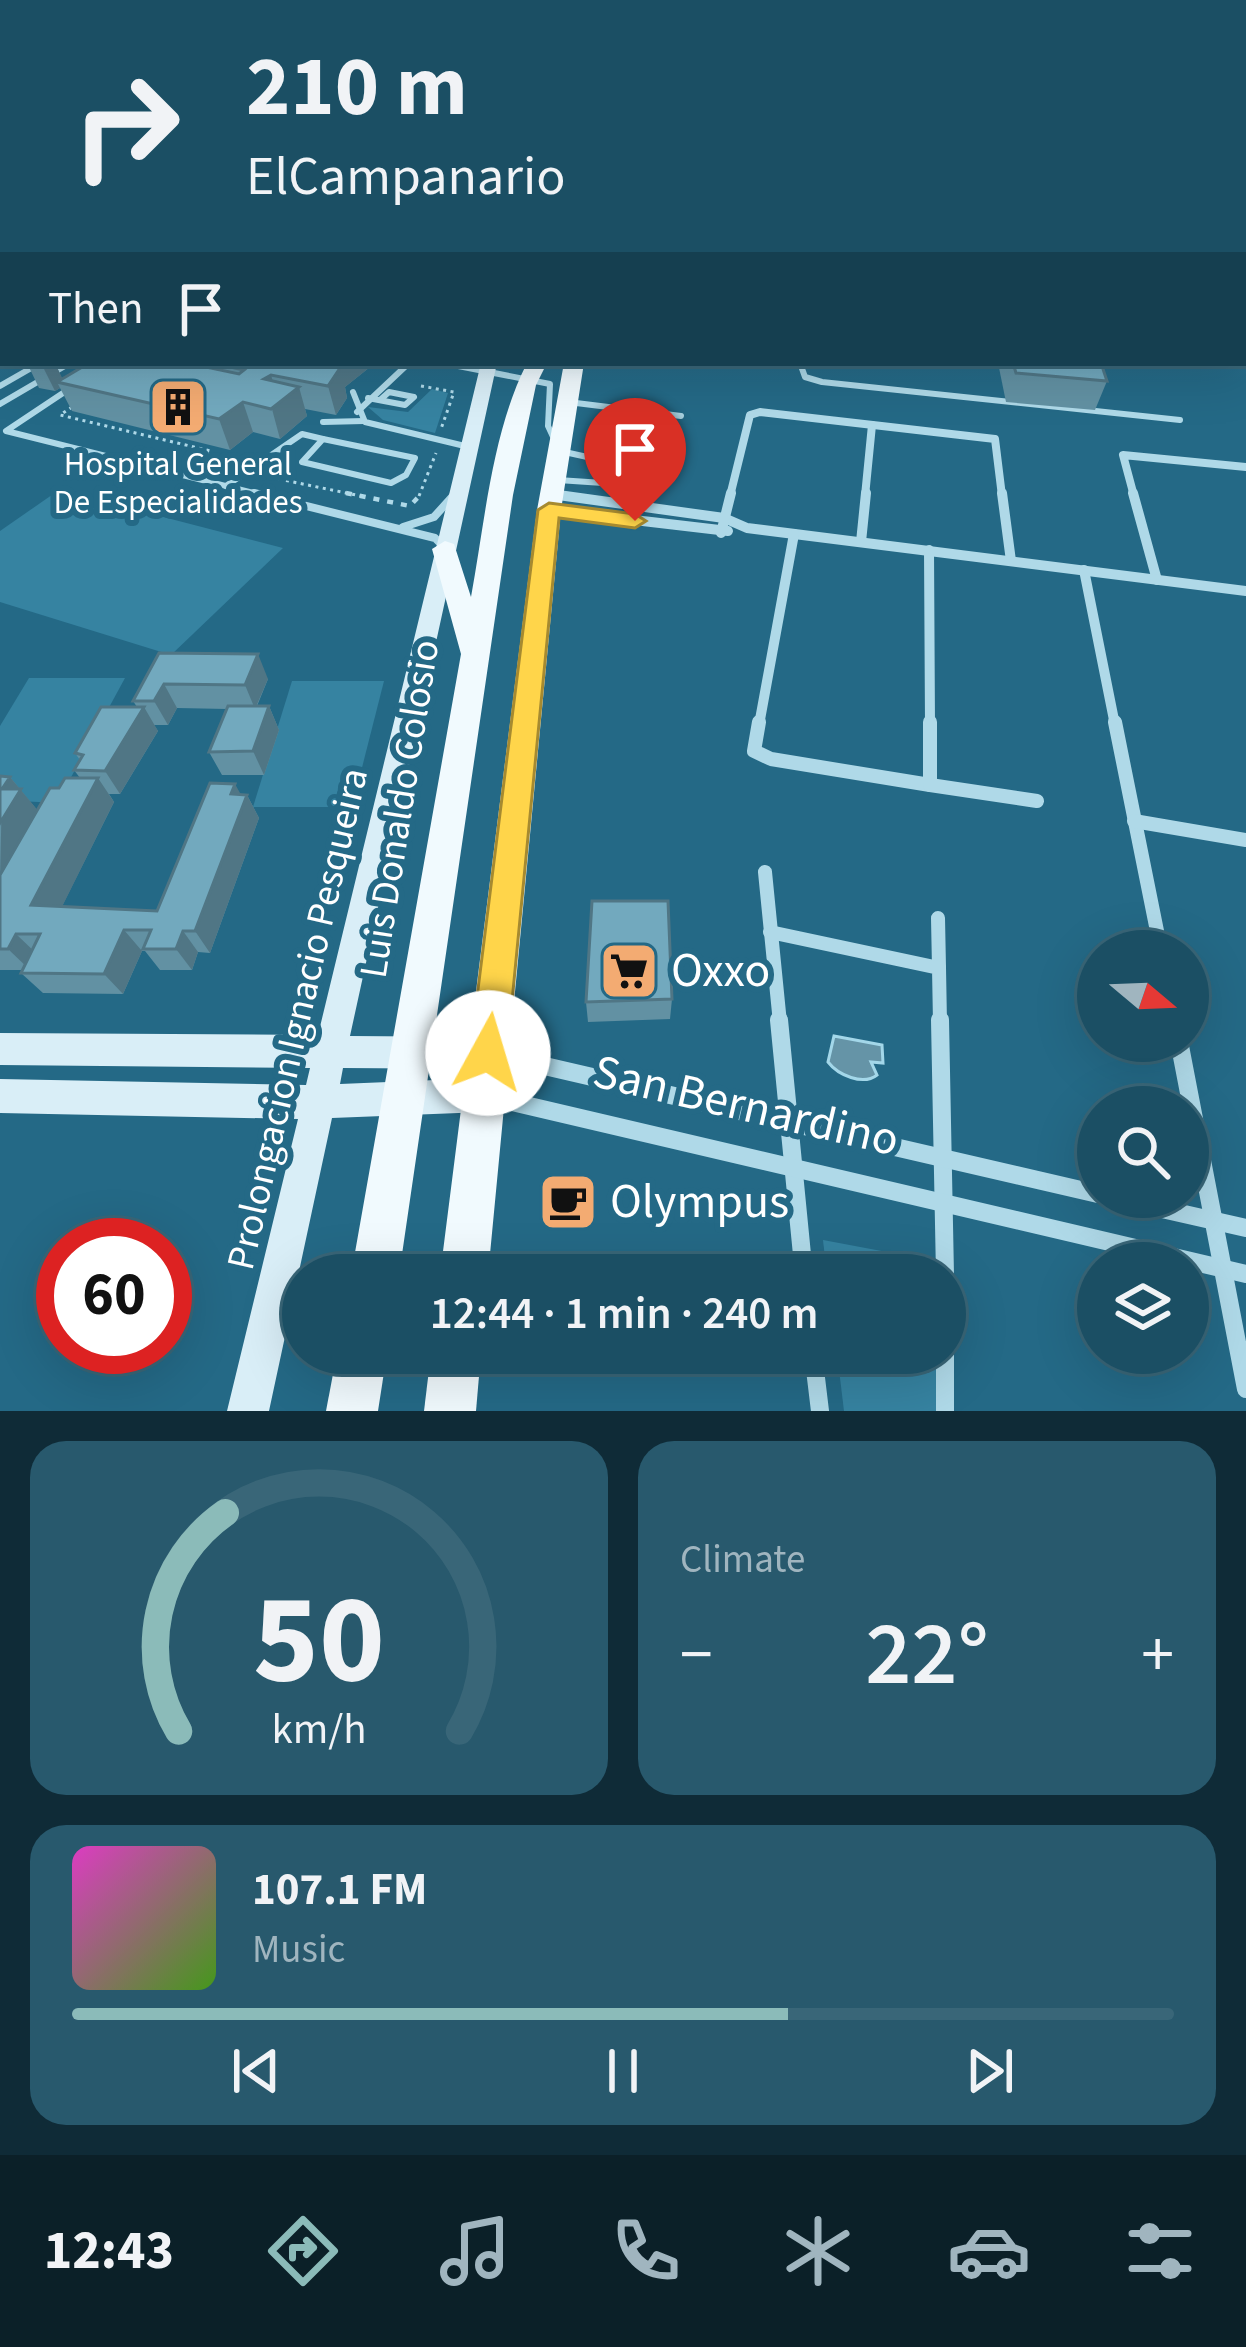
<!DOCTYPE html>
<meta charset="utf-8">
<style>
body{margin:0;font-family:"Source Sans 3",sans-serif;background:#28596d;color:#f1f3f6;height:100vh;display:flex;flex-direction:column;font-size:45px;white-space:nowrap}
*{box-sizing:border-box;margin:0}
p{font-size:39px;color:#a0b5bf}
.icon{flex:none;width:66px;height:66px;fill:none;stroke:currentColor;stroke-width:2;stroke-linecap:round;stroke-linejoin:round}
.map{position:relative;height:1411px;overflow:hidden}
.details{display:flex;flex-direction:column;gap:30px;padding:30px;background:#0f2b37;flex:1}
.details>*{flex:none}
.banner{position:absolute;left:0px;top:0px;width:1248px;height:366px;box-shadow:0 12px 48px #0002,0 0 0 3px #396678;background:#1b4f64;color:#f1f3f6;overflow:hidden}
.needle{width:78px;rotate:109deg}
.fabs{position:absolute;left:1077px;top:930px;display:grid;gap:24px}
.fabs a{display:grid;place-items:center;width:132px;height:132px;border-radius:50%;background:#1b4f64;box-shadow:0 12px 48px #0002,0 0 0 3px #396678;font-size:60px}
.speed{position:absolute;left:36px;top:1218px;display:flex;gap:24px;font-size:60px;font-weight:700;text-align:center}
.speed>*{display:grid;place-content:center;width:156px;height:156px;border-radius:50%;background:#1b4f64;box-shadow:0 12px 48px #0002,0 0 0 3px #396678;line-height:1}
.speed .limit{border:18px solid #d22;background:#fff;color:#111}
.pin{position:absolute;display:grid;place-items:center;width:102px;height:102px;color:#fff;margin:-123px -51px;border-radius:50% 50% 50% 0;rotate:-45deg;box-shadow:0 0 12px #0007}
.pin .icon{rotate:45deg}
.me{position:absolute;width:132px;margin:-66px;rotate:6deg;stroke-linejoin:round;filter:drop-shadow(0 0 9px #0008)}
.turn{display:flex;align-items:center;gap:42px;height:252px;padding:0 48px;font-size:54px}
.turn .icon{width:156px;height:156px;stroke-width:2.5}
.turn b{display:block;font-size:84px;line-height:102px}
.then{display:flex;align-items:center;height:114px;padding:0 48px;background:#0003;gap:24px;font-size:45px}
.big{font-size:90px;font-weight:600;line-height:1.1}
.details .widget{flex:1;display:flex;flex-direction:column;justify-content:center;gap:18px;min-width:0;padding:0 42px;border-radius:36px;background:#28596d}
.details .dial{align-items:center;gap:0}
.dial svg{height:312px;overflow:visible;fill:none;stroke:#396678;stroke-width:7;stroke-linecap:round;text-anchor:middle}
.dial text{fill:#f1f3f6;stroke:none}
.song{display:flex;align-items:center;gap:36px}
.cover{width:144px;height:144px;border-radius:18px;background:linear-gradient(135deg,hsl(310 70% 55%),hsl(100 70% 35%))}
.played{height:12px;border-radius:6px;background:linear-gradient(90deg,#8bbbb9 65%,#396678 65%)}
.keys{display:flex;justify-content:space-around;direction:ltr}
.heat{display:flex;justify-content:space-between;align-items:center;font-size:66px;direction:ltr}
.details .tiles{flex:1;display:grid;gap:30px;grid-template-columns:1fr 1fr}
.widget:last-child{grid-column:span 2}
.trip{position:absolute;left:282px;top:1254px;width:684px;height:120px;border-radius:60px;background:#1b4f64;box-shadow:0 12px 48px #0002,0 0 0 3px #396678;font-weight:600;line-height:120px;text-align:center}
.dock{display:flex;height:192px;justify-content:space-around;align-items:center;background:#0b2028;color:#a0b5bf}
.dock .icon{width:84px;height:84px}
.dock .current{color:#8bbbb9}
.dock b{font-size:54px;color:#f1f3f6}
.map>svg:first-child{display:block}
</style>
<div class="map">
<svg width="1246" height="1411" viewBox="0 0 1246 1411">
<rect width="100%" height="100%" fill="#246986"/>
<g fill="#3683a1">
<polygon points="432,389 448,393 435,433 383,420 368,407 408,412"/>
<polygon points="59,490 283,548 171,655 0,602 0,531"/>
<polygon points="29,678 125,678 57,803 0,800 0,726"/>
<polygon points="292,681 384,681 352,807 253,807"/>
<polygon points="823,1240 940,1262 940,1275 827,1275"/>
<polygon points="837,1353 939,1353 938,1411 844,1411"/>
</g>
<path fill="#6594a7" stroke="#a3d7e9" stroke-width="3" d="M834 1036 882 1045 883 1063 871 1062 877 1075C863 1086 838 1075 828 1062Z"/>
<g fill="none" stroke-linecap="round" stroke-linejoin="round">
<g stroke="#afd9e8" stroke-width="3" stroke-dasharray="3 4.5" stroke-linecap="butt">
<polyline points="421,386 454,392 441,429"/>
<polyline points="72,407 60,415 211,451 199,460 230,467"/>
<polyline points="264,476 361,496"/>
<polyline points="419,496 436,453"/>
</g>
<polyline stroke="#afd9e8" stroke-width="4.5" stroke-dasharray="6 8" stroke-linecap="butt" points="346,493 410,506 422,493"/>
<g stroke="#afd9e8" stroke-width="6">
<polyline points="443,363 550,384 548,426 555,441"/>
<polyline points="800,363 805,377 822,382 1180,420"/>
<polyline points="0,365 17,363"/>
<polyline points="0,386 40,363"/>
<polyline points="72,387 6,431 266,496"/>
<polyline points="353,392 365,422 469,447"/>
<polyline points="368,398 405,405 414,397 389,392 380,400"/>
<polyline points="568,402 681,416"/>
<polyline points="0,404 70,363"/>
<polyline points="357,412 409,363"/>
<polyline points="323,422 364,421"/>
<polygon points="323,439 415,458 406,475 391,483 302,462"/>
<polyline points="558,480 603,483 610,462 560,451"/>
<polyline points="226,486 302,434 323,439"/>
</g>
<g stroke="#afd9e8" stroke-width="8">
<polyline points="254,493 435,538 444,547"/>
<polyline points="403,527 434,517 453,496"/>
</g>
<g stroke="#afd9e8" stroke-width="8">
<polyline points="551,494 564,496"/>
<polyline points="730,496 750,415 760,412 995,439 1002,496"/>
<polyline points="865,496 872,425"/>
<polyline points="1134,496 1123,455 1246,467"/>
</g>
<g stroke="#afd9e8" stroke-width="10">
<polyline points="1002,493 1011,561"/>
<polyline points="1133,493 1157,580"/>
<polyline points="551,494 724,518 747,528 1246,591"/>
<polyline points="549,510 728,531"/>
<polyline points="721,533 731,493"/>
<polyline points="861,542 866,493"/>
<polyline points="929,550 930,725"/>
<polyline points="1084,570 1115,725"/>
<polyline points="759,725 794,534"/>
</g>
<g stroke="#afd9e8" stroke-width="14">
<polyline points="759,722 754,751 771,759 930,785 930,722"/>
<polyline points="1115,722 1158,936"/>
<polyline points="930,785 1037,801"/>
<polyline points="1134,821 1246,840"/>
<polyline points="765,872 780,1023"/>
<polyline points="938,918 939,968"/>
<polyline points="770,932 939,968 940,1023"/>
</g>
<g stroke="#afd9e8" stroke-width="18">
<polyline points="779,1020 804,1275"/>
<polyline points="940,1020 945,1275"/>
<polyline points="1179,1041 1246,1389"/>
<polyline points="497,1055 1098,1194"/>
<polyline points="491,1097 1246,1274"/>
<polyline points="1109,1197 1246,1228"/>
<polyline points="945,1281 945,1411"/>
<polyline points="813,1353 820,1411"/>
</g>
<g fill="#d9eef7" fill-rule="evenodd">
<rect x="1245" y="279" width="1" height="8"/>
<polygon points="481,363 497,363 350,1036 488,1037 500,1041 504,1053 500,1065 488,1069 343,1068 340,1084 484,1078 496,1083 501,1095 496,1107 484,1112 332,1118 269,1411 227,1411 298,1119 0,1113 0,1079 306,1085 310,1068 0,1065 0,1033 318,1035"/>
</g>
<g fill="#f1fafe" fill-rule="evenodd">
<path d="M527 363H547L536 385 513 495 399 1275H351L461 654 432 549 445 541 454 544 471 597C485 521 492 432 527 363Z"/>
<polygon points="564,363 584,363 561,510 488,1275 440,1275 537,510"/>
<polygon points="337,1353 387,1353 378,1411 326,1411"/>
<polygon points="431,1353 481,1353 476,1411 424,1411"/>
</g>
</g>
<g fill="#6291a3">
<polygon points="27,363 55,363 62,379 89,363 375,363 345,387 347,398 336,415 305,409 307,416 280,439 253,432 230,450 72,411 60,388 55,391 39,388"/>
<polygon points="998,363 1101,363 1107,381 1095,410 1006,402"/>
<polygon points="159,653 268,679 257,706 269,706 279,730 264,775 222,775 209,752 227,709 177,708 168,725 154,725 158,731 120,794 109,794 114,802 62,906 157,911 241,794 247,795 259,818 210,953 198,952 192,970 160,970 145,951 142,951 123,994 43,993 21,973 22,970 0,970 0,776 10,777 37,810 59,788 80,778 74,770 80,760 75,753 137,707 133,701"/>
<polygon points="672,999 670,1019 588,1022 586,1002"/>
</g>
<g fill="#507685">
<polygon points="41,363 55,363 65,384 57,382 60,388 55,391"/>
<polygon points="332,363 375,363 345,387 347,398 336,415 328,386 329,365"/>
<polygon points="271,375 279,402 299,387 307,416 280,439 264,379"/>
<polygon points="243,402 253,432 230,450 219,419"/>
<polygon points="258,654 268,679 255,709 245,685"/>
<polygon points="164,684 177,708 168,725 154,701"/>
<polygon points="269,706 279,730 264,775 253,751"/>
<polygon points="144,707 158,731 120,794 105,771"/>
<polygon points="10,777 40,813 0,881 2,789"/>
<polygon points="98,778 114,802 52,927 31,905"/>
<polygon points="235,784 245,802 247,795 259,818 210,953 195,931"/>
<polygon points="124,930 142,951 123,994 104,974"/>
<polygon points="183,931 198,952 192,970 176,949"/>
<polygon points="16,934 38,955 30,970 8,949"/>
</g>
<g fill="#72a9be" stroke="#507685" stroke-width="3">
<polygon points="89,363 187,363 239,374 244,370 221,365 224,363 332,363 329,365 340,368 328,386 271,375 264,379 299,387 271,409 243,402 219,419 57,382"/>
<polygon points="1013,363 1101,363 1107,381 1016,373"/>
<polygon points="159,653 258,654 245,685 164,684 154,701 133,701"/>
<polygon points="228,706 269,706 253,751 209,752"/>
<polygon points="101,707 144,707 105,771 74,770 83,755 75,753"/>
<polygon points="0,776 10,777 2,789 21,789 0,823"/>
<polygon points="65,778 98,778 31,905 157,911 210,783 235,784 231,794 247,795 195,931 183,931 176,949 143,949 151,930 124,930 104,974 21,973 40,934 16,934 8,949 0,949 0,875 50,788 59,788"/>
<polygon points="592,901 668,901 672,999 586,1002"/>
</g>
<linearGradient id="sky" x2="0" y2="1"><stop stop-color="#143a4a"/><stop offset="0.48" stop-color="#3f7695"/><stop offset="1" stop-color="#3f7695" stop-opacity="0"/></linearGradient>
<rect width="1246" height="382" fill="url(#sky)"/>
<polygon fill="#ffd54a" stroke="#a68a30" stroke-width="3" points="549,503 635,514 646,521 635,528 559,518 507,1053 501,1066 488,1071 475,1066 470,1053 538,510"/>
<defs>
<symbol id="building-square" viewBox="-11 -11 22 22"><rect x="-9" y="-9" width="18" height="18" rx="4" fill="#f3ab72" stroke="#246986"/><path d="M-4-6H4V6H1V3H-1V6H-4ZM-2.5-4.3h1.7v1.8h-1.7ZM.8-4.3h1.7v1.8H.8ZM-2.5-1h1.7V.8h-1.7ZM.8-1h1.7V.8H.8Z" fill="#111"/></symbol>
<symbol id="supermarket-square" viewBox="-11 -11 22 22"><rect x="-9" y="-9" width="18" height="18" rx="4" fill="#f3ab72" stroke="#246986"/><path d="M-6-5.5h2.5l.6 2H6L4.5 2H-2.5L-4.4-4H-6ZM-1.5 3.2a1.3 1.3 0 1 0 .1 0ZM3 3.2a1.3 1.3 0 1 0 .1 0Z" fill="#111"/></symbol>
<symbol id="cafe-square" viewBox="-11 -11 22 22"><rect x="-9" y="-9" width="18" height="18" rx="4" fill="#f3ab72" stroke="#246986"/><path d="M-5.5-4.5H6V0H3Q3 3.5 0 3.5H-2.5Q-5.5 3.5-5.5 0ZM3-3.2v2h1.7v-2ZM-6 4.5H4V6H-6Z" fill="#111"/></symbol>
</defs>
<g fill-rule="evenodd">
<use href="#building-square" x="145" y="374" width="66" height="66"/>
<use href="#supermarket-square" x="596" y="938" width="66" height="66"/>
<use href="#cafe-square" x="535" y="1169" width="66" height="66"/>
</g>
<g text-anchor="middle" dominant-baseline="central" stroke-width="12" stroke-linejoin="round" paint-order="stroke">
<g font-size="33" fill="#fff" stroke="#246986">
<text x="178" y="464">Hospital General<tspan x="178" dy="38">De Especialidades</tspan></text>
</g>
<g font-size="39" fill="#fff" stroke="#246986">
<text transform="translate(400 809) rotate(-81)">Luis Donaldo Colosio</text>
<text transform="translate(298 1019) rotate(-77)">Prolongacion Ignacio Pesqueira</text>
</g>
<g font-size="48" fill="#fff" stroke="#246986" text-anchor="start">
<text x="671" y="971">Oxxo</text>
<text x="610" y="1202">Olympus</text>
</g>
<g font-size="48" fill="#fff" stroke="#246986">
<text transform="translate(746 1106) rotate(13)">San Bernardino</text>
</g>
</g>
</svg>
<div class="fabs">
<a><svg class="needle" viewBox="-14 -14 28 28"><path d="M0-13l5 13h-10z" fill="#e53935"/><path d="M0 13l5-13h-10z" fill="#a0b5bf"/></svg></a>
<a><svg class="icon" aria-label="search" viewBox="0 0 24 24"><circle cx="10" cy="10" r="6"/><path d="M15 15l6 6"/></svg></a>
<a><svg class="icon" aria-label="layers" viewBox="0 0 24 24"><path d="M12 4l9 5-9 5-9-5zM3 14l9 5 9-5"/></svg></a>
</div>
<div class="speed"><div class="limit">60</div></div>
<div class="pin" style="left:635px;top:521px;background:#d93025"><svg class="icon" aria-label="arrive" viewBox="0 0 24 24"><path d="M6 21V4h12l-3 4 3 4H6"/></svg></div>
<svg class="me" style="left:488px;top:1053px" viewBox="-20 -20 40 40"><circle r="19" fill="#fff"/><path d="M0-13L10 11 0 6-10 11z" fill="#ffd54a"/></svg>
<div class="trip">12:44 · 1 min · 240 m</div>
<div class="banner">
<div class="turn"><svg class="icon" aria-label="right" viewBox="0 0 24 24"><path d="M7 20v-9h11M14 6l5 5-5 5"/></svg><div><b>210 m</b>ElCampanario</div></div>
<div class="then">Then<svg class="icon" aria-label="arrive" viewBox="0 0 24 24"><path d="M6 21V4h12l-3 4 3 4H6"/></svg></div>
</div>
</div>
<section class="details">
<div class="tiles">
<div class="widget dial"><svg viewBox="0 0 100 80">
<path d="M14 69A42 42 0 1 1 86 69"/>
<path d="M14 69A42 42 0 0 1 26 13" stroke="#8bbbb9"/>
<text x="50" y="56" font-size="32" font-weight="700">50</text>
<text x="50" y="72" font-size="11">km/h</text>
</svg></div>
<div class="widget"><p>Climate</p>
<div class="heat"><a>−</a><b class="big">22°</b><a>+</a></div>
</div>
<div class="widget">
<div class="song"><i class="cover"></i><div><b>107.1 FM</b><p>Music</p></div></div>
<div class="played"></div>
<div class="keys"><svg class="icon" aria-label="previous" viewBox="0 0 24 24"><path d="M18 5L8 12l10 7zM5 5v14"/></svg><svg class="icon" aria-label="pause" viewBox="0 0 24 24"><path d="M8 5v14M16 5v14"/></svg><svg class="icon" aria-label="next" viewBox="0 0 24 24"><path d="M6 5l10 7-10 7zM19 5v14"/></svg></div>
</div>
</div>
</section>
<nav class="dock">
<b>12:43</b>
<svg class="icon current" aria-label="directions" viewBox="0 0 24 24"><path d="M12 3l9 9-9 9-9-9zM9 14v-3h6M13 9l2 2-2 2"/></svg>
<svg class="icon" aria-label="music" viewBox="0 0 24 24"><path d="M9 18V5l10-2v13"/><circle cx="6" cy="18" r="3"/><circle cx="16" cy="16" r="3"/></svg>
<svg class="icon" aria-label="phone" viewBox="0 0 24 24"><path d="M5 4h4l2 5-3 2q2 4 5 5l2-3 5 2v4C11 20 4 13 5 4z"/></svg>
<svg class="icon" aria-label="climate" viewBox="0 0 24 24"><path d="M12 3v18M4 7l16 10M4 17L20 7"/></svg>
<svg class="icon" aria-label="car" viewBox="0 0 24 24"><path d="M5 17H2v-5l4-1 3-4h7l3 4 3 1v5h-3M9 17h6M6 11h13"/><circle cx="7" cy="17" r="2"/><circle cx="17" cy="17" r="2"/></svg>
<svg class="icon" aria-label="filters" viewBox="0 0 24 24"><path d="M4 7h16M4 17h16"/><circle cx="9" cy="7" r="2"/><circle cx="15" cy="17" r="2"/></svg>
</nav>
